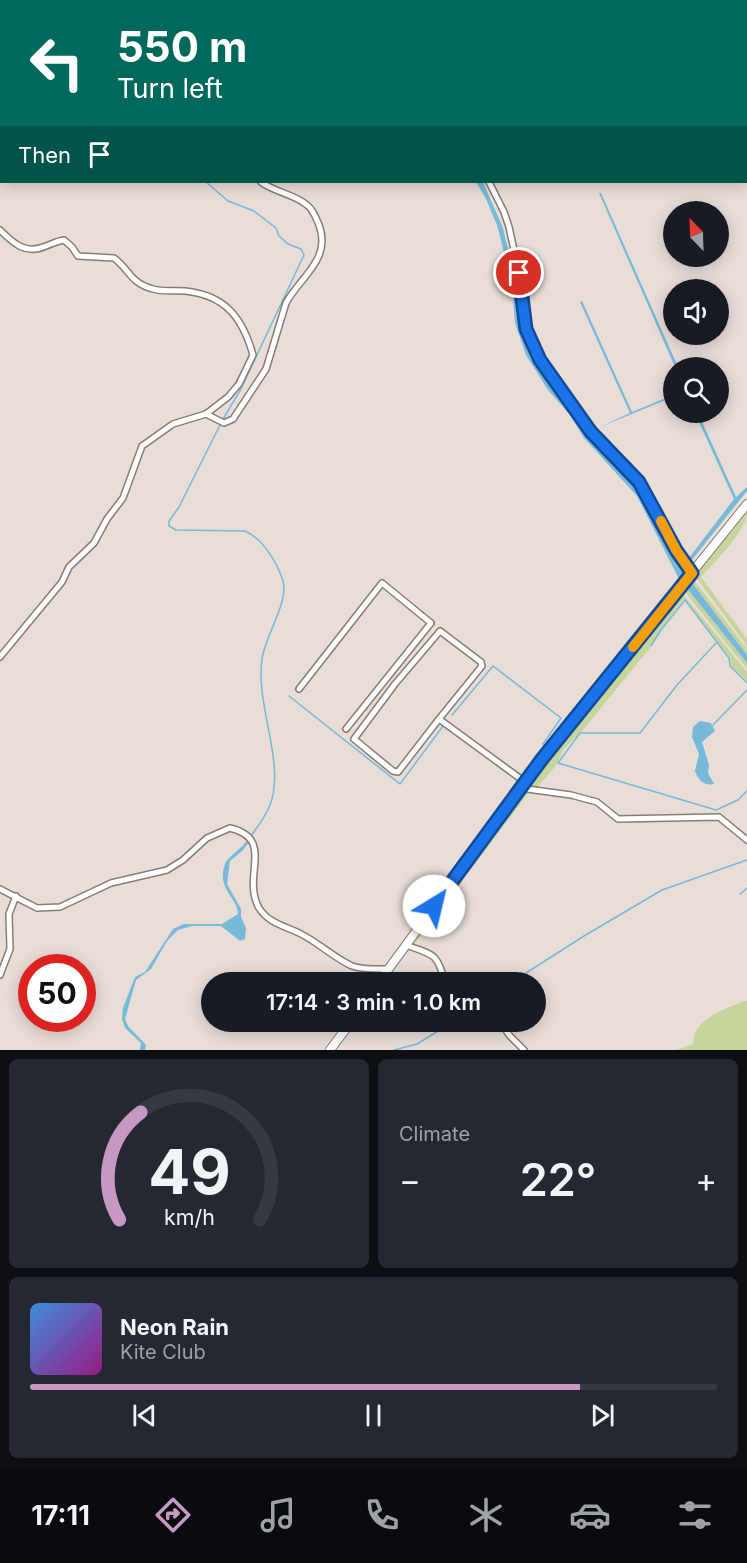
<!DOCTYPE html>
<meta charset="utf-8">
<style>
body{margin:0;font-family:Inter,sans-serif;background:#242831;color:#f1f3f6;height:100vh;display:flex;flex-direction:column;font-size:22px;white-space:nowrap}
*{box-sizing:border-box;margin:0}
p{font-size:20px;color:#9ea1a6}
.icon{flex:none;width:33px;height:33px;fill:none;stroke:currentColor;stroke-width:2;stroke-linecap:round;stroke-linejoin:round}
.map{position:relative;height:1050px;overflow:hidden}
.side{display:flex;flex-direction:column;gap:9px;padding:9px;background:#0d0f14;flex:1}
.side>*{flex:none}
.guide{position:absolute;left:0px;top:0px;width:747px;height:183px;box-shadow:0 3px 15px #0003;background:#00695c;color:#fff;overflow:hidden}
.needle{width:39px;rotate:337deg}
.fabs{position:absolute;left:663px;top:201px;display:grid;gap:12px}
.fabs a{display:grid;place-items:center;width:66px;height:66px;border-radius:50%;background:#171b24;box-shadow:0 3px 15px #0003;font-size:30px}
.speed{position:absolute;left:18px;top:954px;display:flex;gap:12px;font-size:30px;font-weight:700;text-align:center}
.speed>*{display:grid;place-content:center;width:78px;height:78px;border-radius:50%;background:#171b24;box-shadow:0 3px 15px #0003;line-height:1}
.speed .limit{border:9px solid #d22;background:#fff;color:#111}
.pin{position:absolute;display:grid;place-items:center;width:51px;height:51px;color:#fff;margin:-26px;border:3px solid #fff;border-radius:50%;box-shadow:0 2px 6px #0007}
.me{position:absolute;width:66px;margin:-33px;rotate:36deg;stroke-linejoin:round;filter:drop-shadow(0 0 4px #0008)}
.turn{display:flex;align-items:center;gap:21px;height:126px;padding:0 18px;font-size:27px}
.turn .icon{width:78px;height:78px;stroke-width:2.5}
.turn b{display:block;font-size:42px;line-height:51px}
.then{display:flex;align-items:center;height:57px;padding:0 18px;background:#0003;gap:12px;font-size:22px}
.big{font-size:45px;font-weight:600;line-height:1.1}
.side .card{flex:1;display:flex;flex-direction:column;justify-content:center;gap:9px;min-width:0;padding:0 21px;border-radius:9px;background:#242831}
.side .dial{align-items:center;gap:0}
.dial svg{height:156px;overflow:visible;fill:none;stroke:#363941;stroke-width:7;stroke-linecap:round;text-anchor:middle}
.dial text{fill:#f1f3f6;stroke:none}
.song{display:flex;align-items:center;gap:18px}
.cover{width:72px;height:72px;border-radius:9px;background:linear-gradient(135deg,hsl(210 70% 55%),hsl(310 70% 35%))}
.played{height:6px;border-radius:3px;background:linear-gradient(90deg,#c898c5 80%,#363941 80%)}
.keys{display:flex;justify-content:space-around;direction:ltr}
.heat{display:flex;justify-content:space-between;align-items:center;font-size:33px;direction:ltr}
.side .tiles{flex:1;display:grid;gap:9px;grid-template-columns:1fr 1fr}
.card:last-child{grid-column:span 2}
.trip{position:absolute;left:201px;top:972px;width:345px;height:60px;border-radius:30px;background:#171b24;box-shadow:0 3px 15px #0003;font-weight:600;line-height:60px;text-align:center}
.tab-bar{display:flex;height:96px;justify-content:space-around;align-items:center;background:#090b0e;color:#9ea1a6}
.tab-bar .icon{width:42px;height:42px}
.tab-bar .current{color:#c898c5}
.tab-bar b{font-size:27px;color:#f1f3f6}
.map>svg:first-child{display:block}
</style>
<div class="map">
<svg width="747" height="1050" viewBox="0 0 747 1050">
<rect width="100%" height="100%" fill="#e9ddd8"/>
<g fill="#c7d49b">
<path d="M747 511C747 531 715 561 701 577L747 639V646L695 576Z"/>
<polygon points="693,579 747,649 747,655 691,582"/>
<polygon points="687,588 747,663 747,669 685,592"/>
<polygon points="682,593 747,672 747,682 731,665 730,657 684,599 660,630 649,649 582,731 563,750 557,764 537,788 528,787 527,786"/>
<polygon points="523,791 530,791 413,946 412,945"/>
<path d="M744 1001H747V1050H676L693 1044C693 1018 725 1010 744 1001Z"/>
</g>
<g fill="#77b9d8">
<polygon points="476,182 483,182 503,228 516,283 521,330 527,349 549,385 562,398 589,437 636,486 679,564 683,566 683,571 747,655 747,663 678,577 637,496 584,438 570,415 548,390 526,355 515,323 512,284 497,225 486,199"/>
<polygon points="599,193 601,193 678,367 675,367"/>
<polygon points="582,301 632,412 673,395 673,397 600,427 630,413 580,302"/>
<polygon points="695,413 698,413 736,497 747,487 747,491 691,561 689,558 734,499"/>
<path d="M700 721 711 723 715 731 702 742 709 765 708 773 714 784C704 786 698 780 695 771L699 754 692 737 693 727Z"/>
<path d="M248 839 251 840 242 851 230 861 227 884 241 909V917L246 928 245 939 240 941 221 926H192L178 930 167 941 151 969 136 980 125 1019 128 1026 146 1045 145 1050H140L141 1043 125 1028 122 1019 123 1008 135 977 145 972 173 929 184 924H222L238 914C238 897 216 890 225 864 228 856 242 849 248 839Z"/>
</g>
<g fill="none" stroke-linecap="round" stroke-linejoin="round">
<g stroke="#77b9d8" stroke-width="1.5">
<polyline points="329,2 331,0"/>
<polyline points="206,182 228,201 254,211 276,228 279,236 288,244 301,249 304,255 241,389 223,419"/>
<path d="M220 425 179 507 169 521V526L176 530 245 531C263 539 277 562 283 581 289 602 265 636 262 659 255 705 286 763 270 805 266 816 258 826 251 836"/>
<polyline points="716,643 677,685 640,733 580,733 558,763 716,810 738,800 747,791"/>
<polyline points="651,646 661,630 685,600 729,658 730,666 747,683"/>
<polyline points="289,696 400,784 443,726"/>
<polyline points="452,715 493,666 561,718 543,744 544,745"/>
<polyline points="713,725 747,690"/>
<polyline points="740,894 747,888"/>
<polyline points="512,982 584,936 662,890 747,860"/>
<polyline points="394,1050 417,1044 453,1022"/>
</g>
<defs>
<g id="street">
<polyline points="230,0 235,2"/>
<polyline points="8,2 10,0"/>
<polyline points="354,2 356,0"/>
<polyline points="439,2 439,0"/>
<polyline points="0,7 2,6"/>
<polyline points="489,182 504,212 509,227 519,273 524,320 535,351 555,382 591,432 639,482 676,550 692,573"/>
<path d="M0 230C14 244 26 255 46 246 52 244 57 241 64 240L72 247 78 256 114 258C130 270 130 283 153 289 163 292 174 290 185 291 226 295 243 319 253 355L239 384 228 397 206 414 173 424 142 446 123 498 107 519 94 543 69 567 62 582 0 657"/>
<path d="M206 414 224 423 233 419 266 369 286 303C300 277 332 259 319 225 316 218 313 209 307 205 294 194 274 192 261 182"/>
<polyline points="299,689 382,583 431,623 346,729"/>
<polyline points="439,719 482,666 481,662 440,631 395,684 354,739 393,771 398,772 439,719 525,782"/>
<polyline points="520,788 571,795 597,802 618,819 719,817 747,840"/>
<path d="M0 889 37 908 60 907 111 883 167 870 183 860 207 838 230 828C276 839 241 876 259 908 269 924 286 926 301 934 319 943 334 958 352 966 364 970 376 969 389 969"/>
<path d="M406 945C434 955 437 953 445 982"/>
<polyline points="0,975 10,949 9,914 16,896"/>
<polyline points="500,1022 510,1036 524,1050"/>
</g>
<g id="secondary">
<polyline points="379,982 542,759 747,504"/>
<polyline points="330,1050 351,1022"/>
</g>
</defs>
<use href="#street" stroke="#877c77" stroke-width="8"/>
<use href="#secondary" stroke="#877c77" stroke-width="10"/>
<use href="#street" stroke="#fff" stroke-width="5"/>
<use href="#secondary" stroke="#fff" stroke-width="8"/>
</g>
<g fill="none" stroke-linecap="round" stroke-linejoin="round">
<defs>
<polyline id="route" points="434,906 542,759 692,573 676,550 639,482 591,432 540,360 526,329 519,273"/>
</defs>
<use href="#route" stroke="#114b97" stroke-width="15"/>
<use href="#route" stroke="#1a73e8" stroke-width="10"/>
<polyline stroke="#f59e0b" stroke-width="10" points="633,647 692,573 676,550 661,521"/>
</g>
</svg>
<div class="fabs">
<a><svg class="needle" viewBox="-14 -14 28 28"><path d="M0-13l5 13h-10z" fill="#e53935"/><path d="M0 13l5-13h-10z" fill="#9ea1a6"/></svg></a>
<a><svg class="icon" aria-label="sound" viewBox="0 0 24 24"><path d="M4 9h4l5-4v14l-5-4H4zM17 9q2 3 0 6"/></svg></a>
<a><svg class="icon" aria-label="search" viewBox="0 0 24 24"><circle cx="10" cy="10" r="6"/><path d="M15 15l6 6"/></svg></a>
</div>
<div class="speed"><div class="limit">50</div></div>
<div class="pin" style="left:519px;top:273px;background:#d93025"><svg class="icon" aria-label="arrive" viewBox="0 0 24 24"><path d="M6 21V4h12l-3 4 3 4H6"/></svg></div>
<svg class="me" style="left:434px;top:906px" viewBox="-20 -20 40 40"><circle r="19" fill="#fff"/><path d="M0-13L10 11 0 6-10 11z" fill="#1a73e8"/></svg>
<div class="trip">17:14 · 3 min · 1.0 km</div>
<div class="guide">
<div class="turn"><svg class="icon" aria-label="left" viewBox="0 0 24 24"><path d="M17 20v-9H6M10 6l-5 5 5 5"/></svg><div><b>550 m</b>Turn left</div></div>
<div class="then">Then<svg class="icon" aria-label="arrive" viewBox="0 0 24 24"><path d="M6 21V4h12l-3 4 3 4H6"/></svg></div>
</div>
</div>
<section class="side">
<div class="tiles">
<div class="card dial"><svg viewBox="0 0 100 80">
<path d="M14 69A42 42 0 1 1 86 69"/>
<path d="M14 69A42 42 0 0 1 25 14" stroke="#c898c5"/>
<text x="50" y="56" font-size="32" font-weight="700">49</text>
<text x="50" y="72" font-size="11">km/h</text>
</svg></div>
<div class="card"><p>Climate</p>
<div class="heat"><a>−</a><b class="big">22°</b><a>+</a></div>
</div>
<div class="card">
<div class="song"><i class="cover"></i><div><b>Neon Rain</b><p>Kite Club</p></div></div>
<div class="played"></div>
<div class="keys"><svg class="icon" aria-label="previous" viewBox="0 0 24 24"><path d="M18 5L8 12l10 7zM5 5v14"/></svg><svg class="icon" aria-label="pause" viewBox="0 0 24 24"><path d="M8 5v14M16 5v14"/></svg><svg class="icon" aria-label="next" viewBox="0 0 24 24"><path d="M6 5l10 7-10 7zM19 5v14"/></svg></div>
</div>
</div>
</section>
<nav class="tab-bar">
<b>17:11</b>
<svg class="icon current" aria-label="directions" viewBox="0 0 24 24"><path d="M12 3l9 9-9 9-9-9zM9 14v-3h6M13 9l2 2-2 2"/></svg>
<svg class="icon" aria-label="music" viewBox="0 0 24 24"><path d="M9 18V5l10-2v13"/><circle cx="6" cy="18" r="3"/><circle cx="16" cy="16" r="3"/></svg>
<svg class="icon" aria-label="phone" viewBox="0 0 24 24"><path d="M5 4h4l2 5-3 2q2 4 5 5l2-3 5 2v4C11 20 4 13 5 4z"/></svg>
<svg class="icon" aria-label="climate" viewBox="0 0 24 24"><path d="M12 3v18M4 7l16 10M4 17L20 7"/></svg>
<svg class="icon" aria-label="car" viewBox="0 0 24 24"><path d="M5 17H2v-5l4-1 3-4h7l3 4 3 1v5h-3M9 17h6M6 11h13"/><circle cx="7" cy="17" r="2"/><circle cx="17" cy="17" r="2"/></svg>
<svg class="icon" aria-label="filters" viewBox="0 0 24 24"><path d="M4 7h16M4 17h16"/><circle cx="9" cy="7" r="2"/><circle cx="15" cy="17" r="2"/></svg>
</nav>
